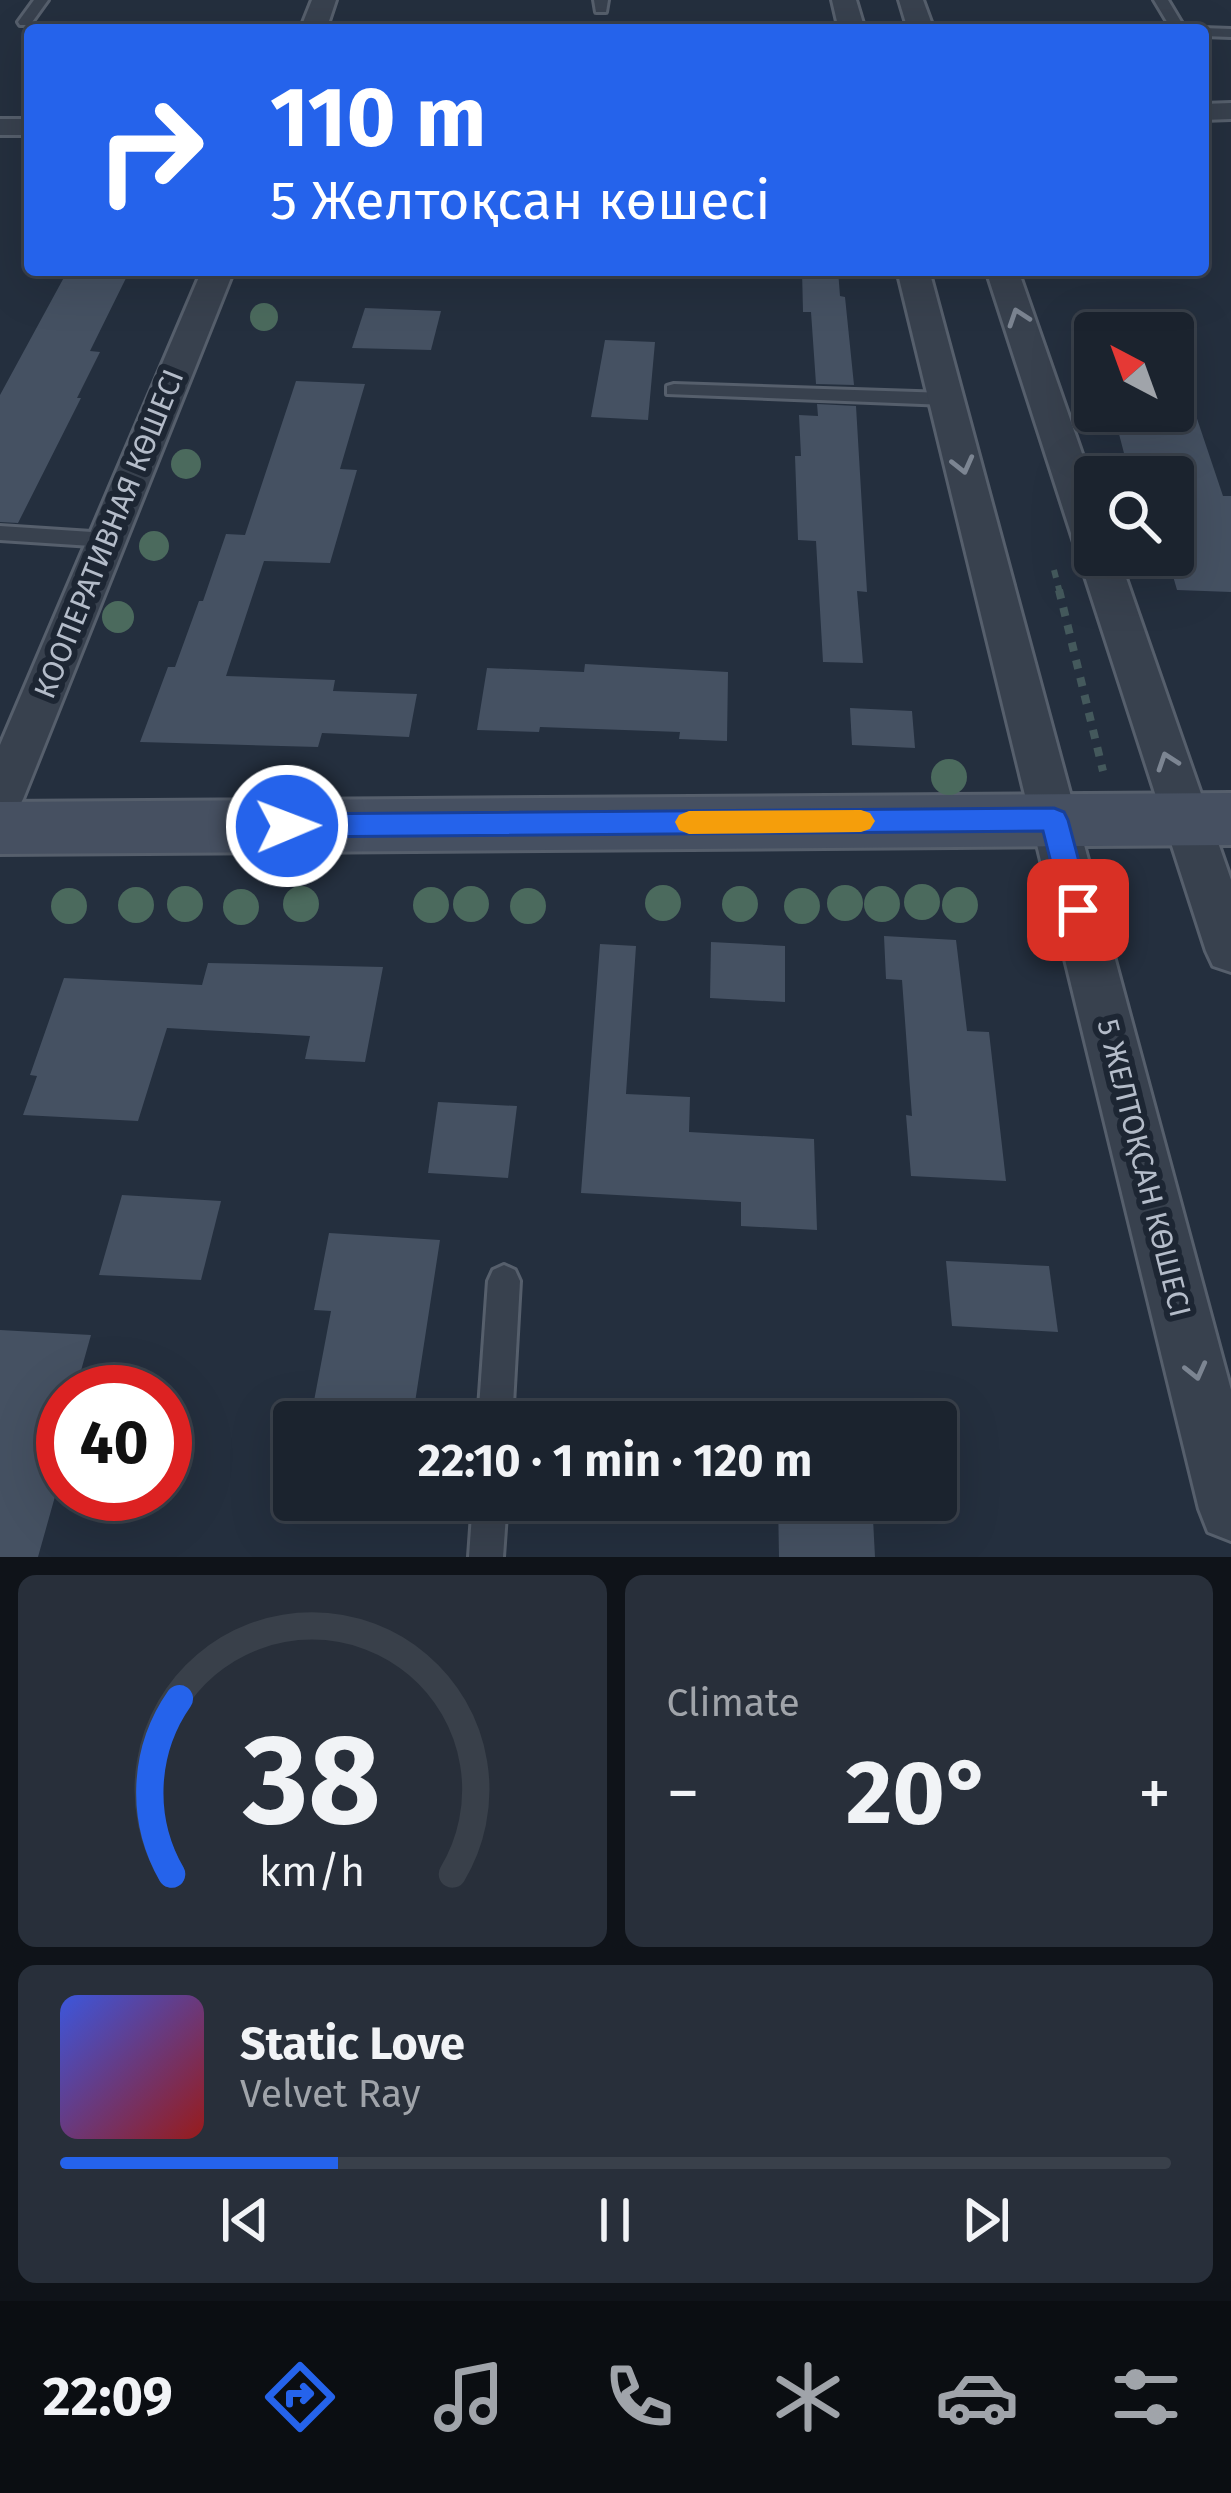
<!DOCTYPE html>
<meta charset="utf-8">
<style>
body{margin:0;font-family:"Fira Sans",sans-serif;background:#282f3a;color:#f1f3f6;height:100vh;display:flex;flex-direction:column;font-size:45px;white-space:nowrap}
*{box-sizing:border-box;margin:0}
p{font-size:39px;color:#a0a4aa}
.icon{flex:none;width:66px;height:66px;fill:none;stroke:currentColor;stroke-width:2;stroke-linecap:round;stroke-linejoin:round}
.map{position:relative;height:1557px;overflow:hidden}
.sheet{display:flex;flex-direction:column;gap:18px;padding:18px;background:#0f1319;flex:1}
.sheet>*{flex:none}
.banner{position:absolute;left:24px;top:24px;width:1185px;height:252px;border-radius:12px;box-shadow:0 12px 48px #0002,0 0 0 3px #39404a;background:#2563eb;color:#fff;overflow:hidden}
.needle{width:78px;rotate:319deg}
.tools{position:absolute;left:1074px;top:312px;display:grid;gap:24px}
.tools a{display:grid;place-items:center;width:120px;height:120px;border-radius:12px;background:#1b232e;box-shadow:0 12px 48px #0002,0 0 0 3px #39404a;font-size:60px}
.speed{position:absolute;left:36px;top:1365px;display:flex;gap:24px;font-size:60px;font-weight:700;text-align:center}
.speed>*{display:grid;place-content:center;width:156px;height:156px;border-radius:50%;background:#1b232e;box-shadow:0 12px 48px #0002,0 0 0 3px #39404a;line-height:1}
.speed .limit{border:18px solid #d22;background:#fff;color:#111}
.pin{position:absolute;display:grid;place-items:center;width:102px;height:102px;color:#fff;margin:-51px;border-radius:24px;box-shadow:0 6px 18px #0006}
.me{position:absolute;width:132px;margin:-66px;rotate:89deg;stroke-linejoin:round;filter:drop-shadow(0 0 9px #0008)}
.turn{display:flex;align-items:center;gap:42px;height:252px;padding:0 48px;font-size:54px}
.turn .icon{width:156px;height:156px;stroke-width:2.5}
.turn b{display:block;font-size:84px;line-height:102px}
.big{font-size:90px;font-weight:700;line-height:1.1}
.sheet .widget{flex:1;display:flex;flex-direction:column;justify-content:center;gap:18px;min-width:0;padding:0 42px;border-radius:18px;background:#282f3a}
.sheet .dial{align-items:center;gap:0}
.dial svg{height:312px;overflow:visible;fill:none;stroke:#39404a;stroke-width:7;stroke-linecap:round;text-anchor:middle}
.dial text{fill:#f1f3f6;stroke:none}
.song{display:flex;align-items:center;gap:36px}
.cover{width:144px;height:144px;border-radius:18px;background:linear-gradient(135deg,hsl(230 70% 55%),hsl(0 70% 35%))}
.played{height:12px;border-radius:6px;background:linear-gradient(90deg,#2563eb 25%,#39404a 25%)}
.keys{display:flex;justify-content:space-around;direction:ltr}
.heat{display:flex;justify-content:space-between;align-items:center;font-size:66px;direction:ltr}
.sheet .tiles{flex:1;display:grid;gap:18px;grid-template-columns:1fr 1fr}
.widget:last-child{grid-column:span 2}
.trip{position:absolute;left:273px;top:1401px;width:684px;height:120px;border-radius:12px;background:#1b232e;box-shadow:0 12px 48px #0002,0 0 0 3px #39404a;font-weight:700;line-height:120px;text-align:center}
.tab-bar{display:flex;height:192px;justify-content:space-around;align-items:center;background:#0b0e12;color:#a0a4aa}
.tab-bar .icon{width:84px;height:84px}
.tab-bar .active{color:#2563eb}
.tab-bar b{font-size:54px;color:#f1f3f6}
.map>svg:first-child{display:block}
</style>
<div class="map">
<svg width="1231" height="1557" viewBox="0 0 1231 1557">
<rect width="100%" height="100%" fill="#242f3e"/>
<g fill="#455162">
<polygon points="68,270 130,270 90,351 100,352 77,398 81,398 18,523 0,522 0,395"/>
<polygon points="802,270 838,270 840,296 845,297 854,385 816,384 811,312 803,312"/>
<polygon points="365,308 441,311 431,350 352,348"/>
<polygon points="605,340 655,342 648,420 591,417"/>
<polygon points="1180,368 1223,496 1231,496 1231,592 1177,590 1167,555 1173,555 1173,458 1125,457 1113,411 1173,411 1173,369"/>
<polygon points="296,381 365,384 340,469 357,470 330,563 264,561 226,676 335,680 333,691 417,694 409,737 322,733 318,747 140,742 168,667 175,667 199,601 203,601 226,534 245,535"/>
<polygon points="817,404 856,406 867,592 857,591 863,663 823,662 816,541 798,540 795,456 801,456 799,415 818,416"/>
<polygon points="585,664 728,672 727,741 679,739 680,732 540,727 539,732 477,730 487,668 584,672"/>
<polygon points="850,708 912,711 915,748 852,745"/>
<polygon points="884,936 956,940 967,1031 989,1032 1006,1181 911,1176 906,1115 912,1116 902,980 886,979"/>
<polygon points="711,942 785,946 785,1002 710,998"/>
<polygon points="600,944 636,946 626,1094 690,1097 689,1132 814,1139 817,1230 741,1226 741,1202 581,1193"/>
<polygon points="208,963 383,967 365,1062 305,1059 310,1036 167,1028 138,1121 23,1115 37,1076 30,1075 64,978 202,985"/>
<polygon points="438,1102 517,1106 508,1178 428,1173"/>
<polygon points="122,1195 221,1201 201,1280 99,1275"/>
<polygon points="329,1233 440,1240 412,1422 310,1422 331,1311 314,1310"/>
<polygon points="946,1261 1049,1266 1058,1332 952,1326"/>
<polygon points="0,1330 91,1335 75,1392 63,1392 63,1468 38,1557 0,1557"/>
<polygon points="778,1500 872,1500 875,1557 779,1557"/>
</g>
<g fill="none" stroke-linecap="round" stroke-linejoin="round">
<defs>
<g id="lane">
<polygon points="34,0 48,0 30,25 20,25 18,22"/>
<polygon points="594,0 608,0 606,12 596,12"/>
<polygon points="1154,0 1168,0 1186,30 1172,30"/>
<polygon points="1203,28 1231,29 1231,37 1203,36 1203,30 1198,30"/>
<polygon points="674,384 947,393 956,399 947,405 667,394 667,386"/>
<polygon points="0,526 107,533 117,540 107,547 0,540"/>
<polygon points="504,1265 515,1270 520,1281 512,1422 478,1422 488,1281 493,1270"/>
<polygon points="473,1500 507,1500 503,1557 469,1557"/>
</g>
<g id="street">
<polygon points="312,0 336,0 326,30 300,30"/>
<polygon points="832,0 856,0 865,30 839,30"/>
<polygon points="899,0 923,0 934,30 908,30"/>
<polygon points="1231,103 1231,119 1203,120 1203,104"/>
<rect x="0" y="119" width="30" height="16"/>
<polygon points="202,270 234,270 23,799 16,812 0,817 0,745"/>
<polygon points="897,270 929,270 1231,1390 1231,1541 1208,1532 1199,1509"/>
<polygon points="986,270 1018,270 1095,491 1095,555 1118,555 1231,880 1231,972 1213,966 1206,951"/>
</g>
<polygon id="secondary" points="1231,793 1231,845 0,854 0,802"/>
</defs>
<use href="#lane" stroke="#565f6c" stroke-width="6"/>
<use href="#street" stroke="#565f6c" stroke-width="6"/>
<use href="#secondary" stroke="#565f6c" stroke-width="6"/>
<polyline stroke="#44595c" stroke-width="6" stroke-dasharray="8 8" stroke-linecap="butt" points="1054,570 1060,593"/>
<polyline stroke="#44595c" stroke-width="8" stroke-dasharray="9 9" stroke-linecap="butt" points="1059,590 1103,771"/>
<use href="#lane" fill="#38414e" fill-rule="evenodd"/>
<use href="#street" fill="#38414e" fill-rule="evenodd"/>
<use href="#secondary" fill="#465061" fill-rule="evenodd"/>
</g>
<g fill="#4b6a5d">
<circle cx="264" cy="317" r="14"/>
<circle cx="186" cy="464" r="15"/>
<circle cx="154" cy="546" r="15"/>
<circle cx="118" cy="617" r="16"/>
<circle cx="949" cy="777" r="18"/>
<circle cx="922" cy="902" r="18"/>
<circle cx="663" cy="903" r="18"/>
<circle cx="845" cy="903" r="18"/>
<circle cx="185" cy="904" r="18"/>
<circle cx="301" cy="904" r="18"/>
<circle cx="471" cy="904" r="18"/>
<circle cx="740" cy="904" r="18"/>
<circle cx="882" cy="904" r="18"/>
<circle cx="136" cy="905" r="18"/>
<circle cx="431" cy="905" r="18"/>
<circle cx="960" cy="905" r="18"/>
<circle cx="69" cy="906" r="18"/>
<circle cx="528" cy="906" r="18"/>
<circle cx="802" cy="906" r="18"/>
<circle cx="241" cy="907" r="18"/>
</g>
<defs><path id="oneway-chevron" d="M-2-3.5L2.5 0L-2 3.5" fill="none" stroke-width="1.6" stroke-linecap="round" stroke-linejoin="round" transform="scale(3)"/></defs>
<g stroke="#7c8592">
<use href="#oneway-chevron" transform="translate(1018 317) rotate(-109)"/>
<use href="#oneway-chevron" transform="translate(963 465) rotate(76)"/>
<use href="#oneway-chevron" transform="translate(1167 761) rotate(-109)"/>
<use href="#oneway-chevron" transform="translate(1196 1371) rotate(76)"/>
</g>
<polygon fill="#2563eb" stroke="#184099" stroke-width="3" points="1054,808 1064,812 1068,820 1092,910 1088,919 1078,922 1067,919 1063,910 1043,831 287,837 277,834 273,826 277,818 287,814"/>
<polygon fill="#f59e0b" points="861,810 870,813 875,821 870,829 861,832 689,834 679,830 675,822 679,815 689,811"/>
<g text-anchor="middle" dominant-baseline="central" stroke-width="12" stroke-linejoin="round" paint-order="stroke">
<g font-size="30" fill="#b4bcc9" stroke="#1d2633">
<text transform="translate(109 534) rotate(-68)">КООПЕРАТИВНАЯ КӨШЕСІ</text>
<text transform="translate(1144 1168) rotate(76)">5 ЖЕЛТОҚСАН КӨШЕСІ</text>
</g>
</g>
</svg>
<div class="tools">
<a><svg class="needle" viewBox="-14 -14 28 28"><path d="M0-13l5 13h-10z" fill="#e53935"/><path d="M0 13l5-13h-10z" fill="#a0a4aa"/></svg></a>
<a><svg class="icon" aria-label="search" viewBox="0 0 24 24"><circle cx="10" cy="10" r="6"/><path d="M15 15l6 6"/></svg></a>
</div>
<div class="speed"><div class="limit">40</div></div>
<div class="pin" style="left:1078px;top:910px;background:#d93025"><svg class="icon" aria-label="arrive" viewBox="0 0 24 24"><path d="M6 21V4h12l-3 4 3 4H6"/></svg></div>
<svg class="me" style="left:287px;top:826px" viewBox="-20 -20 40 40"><circle r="17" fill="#2563eb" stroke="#fff" stroke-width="3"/><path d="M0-11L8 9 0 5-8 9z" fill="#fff"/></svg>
<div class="trip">22:10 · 1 min · 120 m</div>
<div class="banner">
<div class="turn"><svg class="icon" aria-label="right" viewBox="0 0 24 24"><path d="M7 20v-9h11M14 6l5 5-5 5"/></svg><div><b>110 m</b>5 Желтоқсан көшесі</div></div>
</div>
</div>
<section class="sheet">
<div class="tiles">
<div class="widget dial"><svg viewBox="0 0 100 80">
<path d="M14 69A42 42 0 1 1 86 69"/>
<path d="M14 69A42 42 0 0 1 16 24" stroke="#2563eb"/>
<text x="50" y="56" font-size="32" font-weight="700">38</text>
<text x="50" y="72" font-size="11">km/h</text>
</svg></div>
<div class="widget"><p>Climate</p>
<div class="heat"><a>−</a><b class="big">20°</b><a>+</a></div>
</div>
<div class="widget">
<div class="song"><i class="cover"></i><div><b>Static Love</b><p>Velvet Ray</p></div></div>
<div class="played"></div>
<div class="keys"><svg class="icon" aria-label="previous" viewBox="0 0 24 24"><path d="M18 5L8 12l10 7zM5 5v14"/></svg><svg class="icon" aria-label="pause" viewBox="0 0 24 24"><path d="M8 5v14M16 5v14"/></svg><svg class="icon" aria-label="next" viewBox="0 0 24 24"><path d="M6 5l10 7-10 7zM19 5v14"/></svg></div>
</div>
</div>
</section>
<nav class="tab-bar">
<b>22:09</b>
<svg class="icon active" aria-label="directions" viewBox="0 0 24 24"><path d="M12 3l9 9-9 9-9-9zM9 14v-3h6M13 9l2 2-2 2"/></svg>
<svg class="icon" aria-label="music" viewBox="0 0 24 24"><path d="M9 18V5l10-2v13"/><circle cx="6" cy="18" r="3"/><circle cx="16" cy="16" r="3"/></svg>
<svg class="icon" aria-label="phone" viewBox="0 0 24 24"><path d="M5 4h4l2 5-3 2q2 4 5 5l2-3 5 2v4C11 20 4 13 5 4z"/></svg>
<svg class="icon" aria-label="climate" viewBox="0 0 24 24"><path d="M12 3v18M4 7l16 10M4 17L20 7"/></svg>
<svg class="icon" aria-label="car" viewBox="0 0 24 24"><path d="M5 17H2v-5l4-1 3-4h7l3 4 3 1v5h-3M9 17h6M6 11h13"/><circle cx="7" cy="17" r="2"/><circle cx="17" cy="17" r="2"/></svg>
<svg class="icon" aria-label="filters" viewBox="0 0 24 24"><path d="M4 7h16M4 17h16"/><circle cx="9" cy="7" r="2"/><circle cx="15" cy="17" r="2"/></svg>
</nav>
